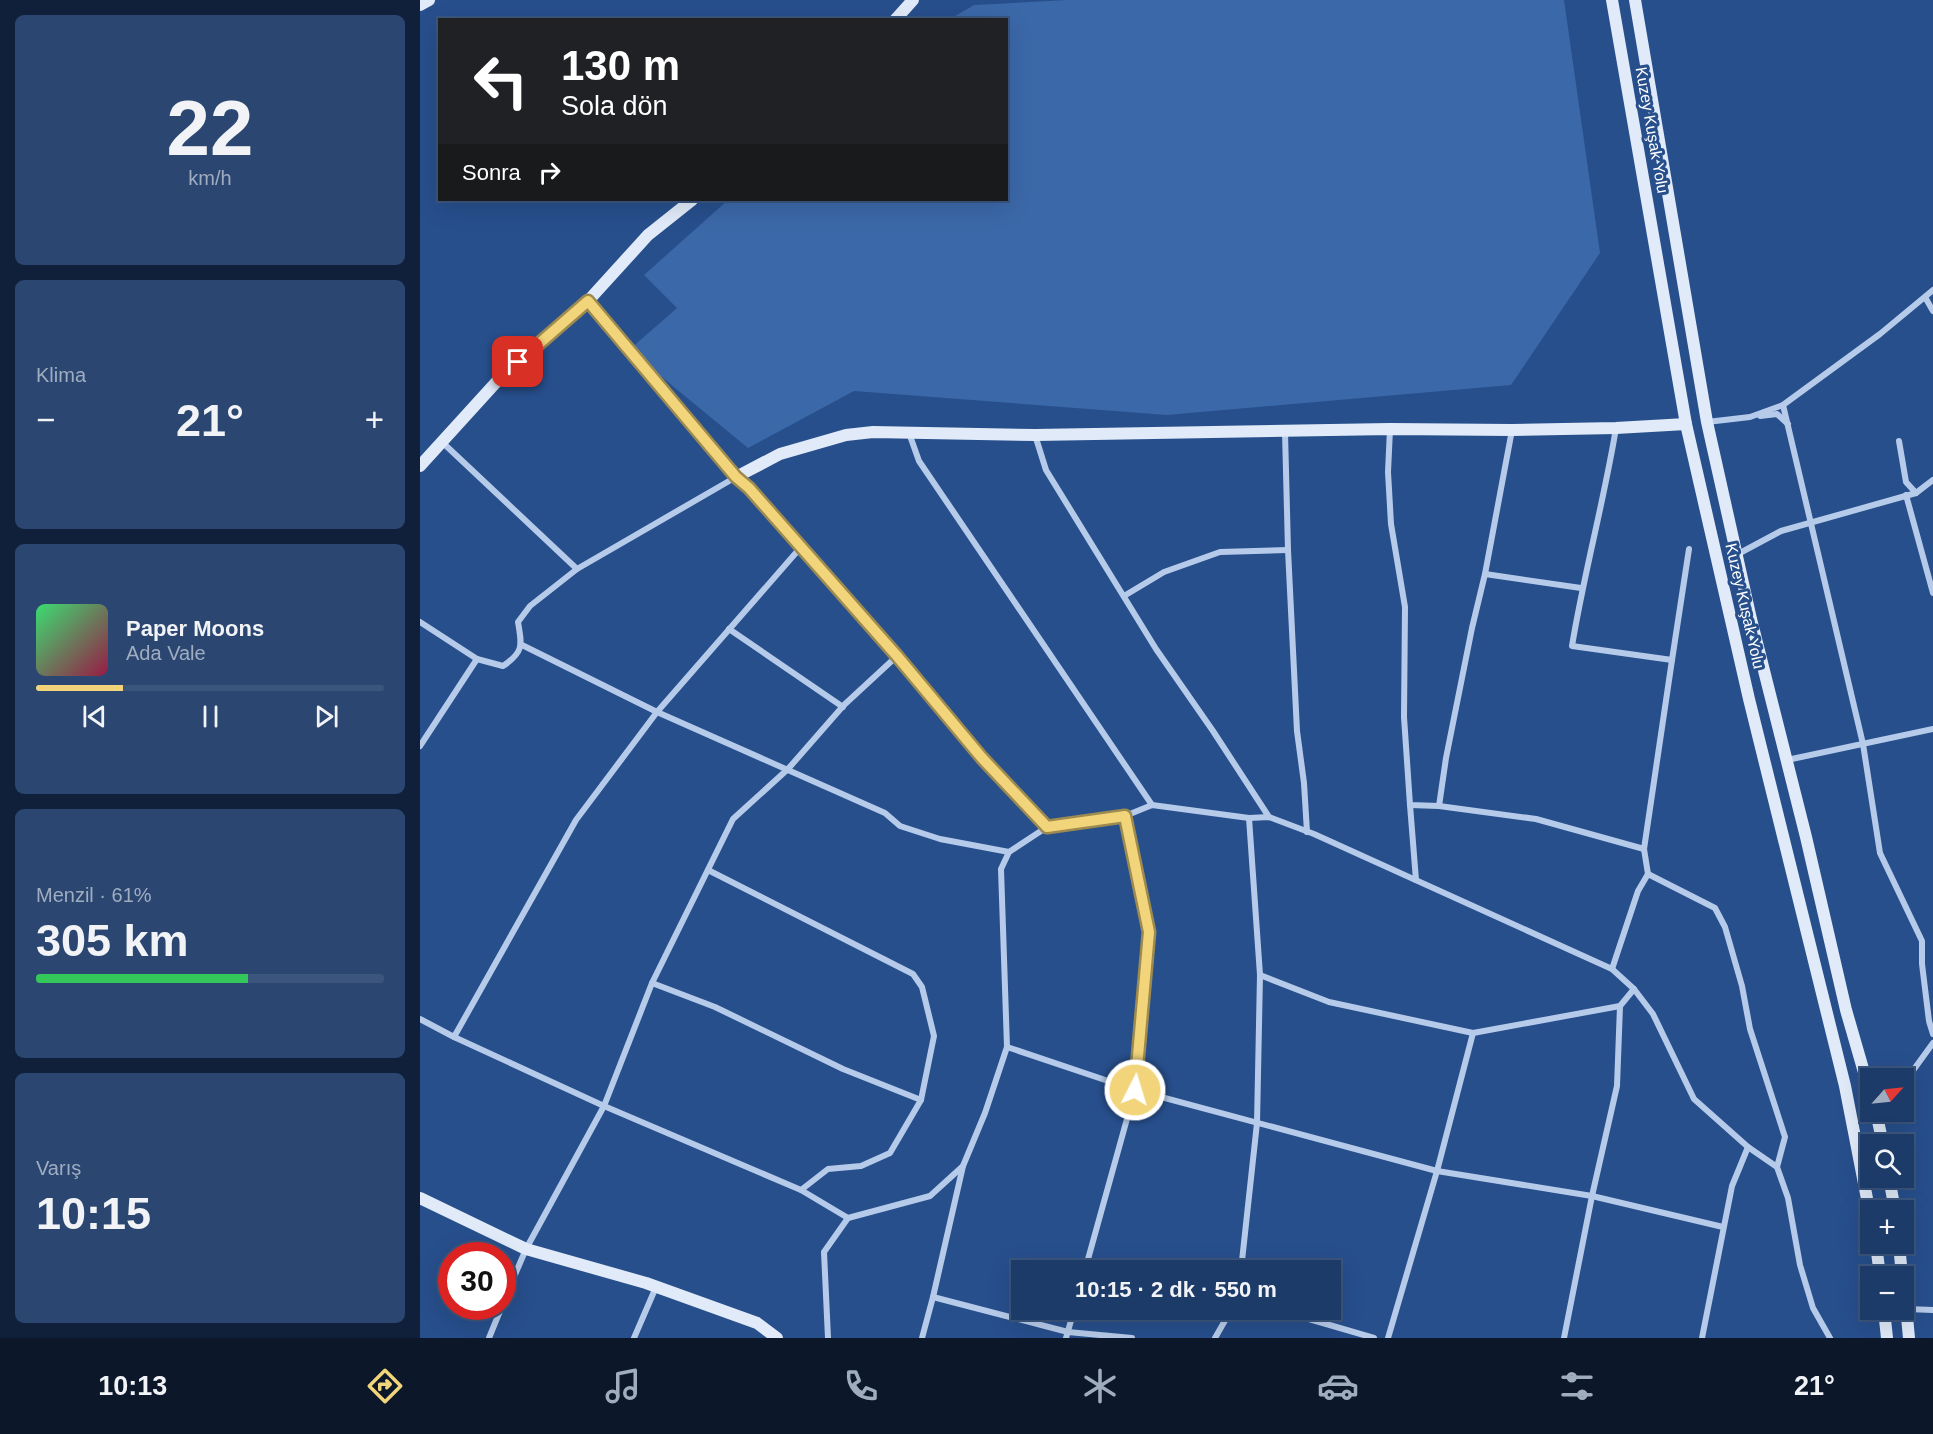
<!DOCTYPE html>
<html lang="tr">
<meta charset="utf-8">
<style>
body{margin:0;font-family:Helvetica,sans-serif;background:#2a4671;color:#f1f3f6;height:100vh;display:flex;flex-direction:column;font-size:22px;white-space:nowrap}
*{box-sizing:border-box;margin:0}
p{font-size:20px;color:#a0adc0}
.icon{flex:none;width:33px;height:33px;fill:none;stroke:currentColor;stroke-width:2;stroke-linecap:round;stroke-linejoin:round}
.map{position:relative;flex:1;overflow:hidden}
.drawer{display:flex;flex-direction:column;gap:15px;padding:15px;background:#10203a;width:420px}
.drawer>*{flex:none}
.top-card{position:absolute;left:18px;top:18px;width:570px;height:183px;border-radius:0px;box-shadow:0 6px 24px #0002,0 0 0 2px #3b557d;background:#202124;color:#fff;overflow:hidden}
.needle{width:39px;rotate:63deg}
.buttons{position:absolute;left:1440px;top:1068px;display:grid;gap:12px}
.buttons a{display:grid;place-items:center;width:54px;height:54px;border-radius:0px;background:#1d3b69;box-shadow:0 6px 24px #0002,0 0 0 2px #3b557d;font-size:30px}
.speed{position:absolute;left:18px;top:1242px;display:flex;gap:12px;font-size:30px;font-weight:700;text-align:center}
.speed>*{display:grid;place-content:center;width:78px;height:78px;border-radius:50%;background:#1d3b69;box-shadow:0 6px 24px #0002,0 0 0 2px #3b557d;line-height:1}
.speed .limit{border:9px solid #d22;background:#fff;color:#111}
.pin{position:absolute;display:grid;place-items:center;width:51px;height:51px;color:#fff;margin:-26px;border-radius:12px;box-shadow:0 3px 9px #0006}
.me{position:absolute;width:66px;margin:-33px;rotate:5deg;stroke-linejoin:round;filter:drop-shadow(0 0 4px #0008)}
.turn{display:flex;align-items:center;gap:21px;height:126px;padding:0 24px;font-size:27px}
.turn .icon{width:78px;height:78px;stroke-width:2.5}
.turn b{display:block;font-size:42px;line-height:51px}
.then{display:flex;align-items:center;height:57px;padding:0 24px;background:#0003;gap:12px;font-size:22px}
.big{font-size:45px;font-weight:600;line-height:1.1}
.drawer .tile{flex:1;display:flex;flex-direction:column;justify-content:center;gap:9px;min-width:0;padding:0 21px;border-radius:9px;background:#2a4671}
.drawer .dial{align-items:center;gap:0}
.dial b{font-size:78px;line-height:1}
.song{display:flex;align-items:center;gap:18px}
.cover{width:72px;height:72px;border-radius:9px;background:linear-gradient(135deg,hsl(140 70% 55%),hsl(340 70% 35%))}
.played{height:6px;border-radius:3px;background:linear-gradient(90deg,#f2d57b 25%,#3b557d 25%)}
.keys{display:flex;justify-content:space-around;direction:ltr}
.heat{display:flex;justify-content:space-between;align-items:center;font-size:33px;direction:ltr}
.charge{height:9px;border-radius:4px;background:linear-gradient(90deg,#34c759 61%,#3b557d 0)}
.trip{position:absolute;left:591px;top:1260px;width:330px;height:60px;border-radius:0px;background:#1d3b69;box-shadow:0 6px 24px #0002,0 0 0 2px #3b557d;font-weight:600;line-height:60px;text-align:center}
.tabs{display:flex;height:96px;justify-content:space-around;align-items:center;background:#0c182a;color:#a0adc0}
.tabs .icon{width:42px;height:42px}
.tabs .current{color:#f2d57b}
.tabs b{font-size:27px;color:#f1f3f6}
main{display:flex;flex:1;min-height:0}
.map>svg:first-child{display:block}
</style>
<main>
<section class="drawer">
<div class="tile dial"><b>22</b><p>km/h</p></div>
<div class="tile"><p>Klima</p>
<div class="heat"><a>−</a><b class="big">21°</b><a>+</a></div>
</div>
<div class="tile">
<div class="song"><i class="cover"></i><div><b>Paper Moons</b><p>Ada Vale</p></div></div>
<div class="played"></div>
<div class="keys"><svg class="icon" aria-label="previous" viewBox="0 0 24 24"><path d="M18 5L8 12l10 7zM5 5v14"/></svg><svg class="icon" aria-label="pause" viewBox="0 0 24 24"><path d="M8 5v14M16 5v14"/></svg><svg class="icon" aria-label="next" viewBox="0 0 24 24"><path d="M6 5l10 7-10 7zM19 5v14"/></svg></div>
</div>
<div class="tile"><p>Menzil · 61%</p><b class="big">305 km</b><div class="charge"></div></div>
<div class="tile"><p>Varış</p><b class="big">10:15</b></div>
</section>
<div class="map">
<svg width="1513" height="1338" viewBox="0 0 1513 1338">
<rect width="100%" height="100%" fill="#274f8c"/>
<polygon fill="#3b68a8" points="647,0 1144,0 1180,253 1091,385 747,415 434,391 328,448 209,350 257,308 224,275 308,200 586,200 586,20 530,19 554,5"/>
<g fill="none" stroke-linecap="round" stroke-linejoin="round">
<g stroke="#b6cbea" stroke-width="6">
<polyline points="1505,297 1513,311"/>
<polyline points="1363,405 1443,744 1460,853 1502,941 1502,964 1509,1021 1513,1034"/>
<polyline points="1340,416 1357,414 1368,424"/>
<polyline points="1287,422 1330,417 1363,405 1460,334 1513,290"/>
<path d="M1196 428C1184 501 1164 573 1152 646L1252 660 1269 549"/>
<polyline points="970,429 968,472 971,524 985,607 984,717 990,805 1019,806 1116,819 1224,849 1252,660"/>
<polyline points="865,432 868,550 877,731 884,783 887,832"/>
<polyline points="489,433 499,461 732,805"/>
<polyline points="615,435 626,470 736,649 793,731 849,817"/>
<polyline points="1479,441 1486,482 1496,493"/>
<polyline points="22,442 157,569"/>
<polyline points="1486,495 1513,593"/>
<polyline points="1318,554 1361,531 1496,493 1513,480"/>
<polyline points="1065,574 1161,588"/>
<polyline points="704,596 744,572 800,552 868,550"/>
<polyline points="0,622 57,659"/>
<polyline points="309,629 423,707"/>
<polyline points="102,645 237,712 465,813 480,826 520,839 589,852"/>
<path d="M0 746 57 659 83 666C104 652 102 645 98 622L110 606 157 569 316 477 329 488 477 656"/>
<polyline points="1367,760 1513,729"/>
<polyline points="990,805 996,880"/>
<polyline points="1019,806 1026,758 1052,628 1065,574 1092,430"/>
<polyline points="288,870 493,974 502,987 514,1036 501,1100 470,1153 441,1166 408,1169 381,1190"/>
<polyline points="1228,874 1295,908 1305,927 1322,986 1330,1029 1365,1137 1357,1167"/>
<polyline points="1192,969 1218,891 1228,874 1224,849"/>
<polyline points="840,975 909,1002 1053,1033 1200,1006 1214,989"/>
<polyline points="232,983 295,1007 423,1069 501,1100"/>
<polyline points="0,1019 34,1037 184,1106 381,1190 428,1218 510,1196 543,1166 565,1113 587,1047 581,869 589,852 627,827 705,816 732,805 829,818 849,817 894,834 1192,969 1214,989 1233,1014 1274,1099 1328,1147 1357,1167 1368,1198 1380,1265 1393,1308 1410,1338"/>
<polyline points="34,1037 156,820 237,712 381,547"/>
<polyline points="587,1047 715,1090 1017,1171 1172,1196 1303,1227"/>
<polyline points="1484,1083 1513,1043"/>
<polyline points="665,1270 715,1090 729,932 705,816"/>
<polyline points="821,1270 837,1123 840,975 829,818"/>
<polyline points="513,1297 543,1166"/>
<polyline points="82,1305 106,1249 184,1106 232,983 313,819 368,769 424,705 477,656 562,758 627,827"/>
<polyline points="1487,1309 1513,1310"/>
<polyline points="858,1310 954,1338"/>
<polyline points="69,1338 82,1306"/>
<polyline points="214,1338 236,1287"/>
<polyline points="408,1338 404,1252 428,1218"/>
<polyline points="502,1338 513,1297 648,1332 712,1338"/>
<polyline points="646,1338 654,1310"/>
<polyline points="795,1338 811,1310"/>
<polyline points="968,1338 1017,1171 1053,1033"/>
<polyline points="1144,1338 1172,1196 1197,1086 1200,1006"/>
<polyline points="1282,1338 1312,1186 1328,1147"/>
</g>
<g stroke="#e0eaf8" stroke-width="12">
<polyline points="1192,0 1266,424 1329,699 1425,1086 1450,1214"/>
<polyline points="1215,0 1287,422 1331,619 1386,837 1426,1010 1450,1093"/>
<polyline points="0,5 9,0"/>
<polyline points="475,20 493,0"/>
<polyline points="168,301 316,477 360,454 426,435 453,432 615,435 970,429 1092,430 1196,428 1266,424"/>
<polyline points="0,466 80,378 168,301 228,235 272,200"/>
<polyline points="1456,1112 1463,1144"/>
<polyline points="1469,1178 1475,1210"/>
<polyline points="0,1198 106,1249 226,1283 337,1323 357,1338"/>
<polyline points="1456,1244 1460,1276"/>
<polyline points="1479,1244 1482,1276"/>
<polyline points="1484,1285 1489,1338"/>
<polyline points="1464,1310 1467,1338"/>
</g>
</g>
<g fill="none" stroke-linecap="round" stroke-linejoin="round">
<defs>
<polyline id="route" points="98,362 168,301 316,477 329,488 477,656 562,758 627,827 705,816 729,932 715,1090"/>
</defs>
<use href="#route" stroke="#9d8a50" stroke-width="15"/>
<use href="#route" stroke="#f2d57b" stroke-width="10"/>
</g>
<g text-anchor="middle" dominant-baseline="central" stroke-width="6" stroke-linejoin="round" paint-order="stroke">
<g font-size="16" fill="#fff" stroke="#274f8c">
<text transform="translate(1232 130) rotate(80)">Kuzey Kuşak Yolu</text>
<text transform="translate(1325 606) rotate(77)">Kuzey Kuşak Yolu</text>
</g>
</g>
</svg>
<div class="buttons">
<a><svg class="needle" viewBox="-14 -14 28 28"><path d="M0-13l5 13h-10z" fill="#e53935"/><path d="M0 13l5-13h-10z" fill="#a0adc0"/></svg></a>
<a><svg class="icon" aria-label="search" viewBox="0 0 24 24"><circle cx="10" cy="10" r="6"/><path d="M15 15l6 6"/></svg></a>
<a>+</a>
<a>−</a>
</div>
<div class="speed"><div class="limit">30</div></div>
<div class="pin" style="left:98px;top:362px;background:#d93025"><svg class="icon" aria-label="arrive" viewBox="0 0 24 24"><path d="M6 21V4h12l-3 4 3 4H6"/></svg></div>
<svg class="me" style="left:715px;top:1090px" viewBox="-20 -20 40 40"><circle r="17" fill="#f2d57b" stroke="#fff" stroke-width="3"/><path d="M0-11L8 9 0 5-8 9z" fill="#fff"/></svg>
<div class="trip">10:15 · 2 dk · 550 m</div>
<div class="top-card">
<div class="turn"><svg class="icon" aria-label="left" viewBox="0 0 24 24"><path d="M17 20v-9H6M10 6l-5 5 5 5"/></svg><div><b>130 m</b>Sola dön</div></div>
<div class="then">Sonra<svg class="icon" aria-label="right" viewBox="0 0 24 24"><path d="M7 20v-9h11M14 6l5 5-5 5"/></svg></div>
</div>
</div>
</main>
<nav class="tabs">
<b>10:13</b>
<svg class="icon current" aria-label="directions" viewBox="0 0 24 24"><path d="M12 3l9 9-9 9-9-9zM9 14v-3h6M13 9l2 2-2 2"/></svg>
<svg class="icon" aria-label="music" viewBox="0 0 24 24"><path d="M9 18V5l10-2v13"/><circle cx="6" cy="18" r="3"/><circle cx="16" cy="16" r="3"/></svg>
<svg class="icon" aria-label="phone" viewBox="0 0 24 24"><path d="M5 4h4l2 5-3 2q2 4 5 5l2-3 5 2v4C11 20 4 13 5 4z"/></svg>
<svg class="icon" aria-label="climate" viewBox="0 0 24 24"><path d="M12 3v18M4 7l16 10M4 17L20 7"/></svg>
<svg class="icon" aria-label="car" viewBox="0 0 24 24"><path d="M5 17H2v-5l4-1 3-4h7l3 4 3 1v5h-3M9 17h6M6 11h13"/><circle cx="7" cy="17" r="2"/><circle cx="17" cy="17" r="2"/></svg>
<svg class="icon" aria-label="filters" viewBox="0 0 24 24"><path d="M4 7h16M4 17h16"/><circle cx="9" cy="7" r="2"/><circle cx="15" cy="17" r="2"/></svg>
<b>21°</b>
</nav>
